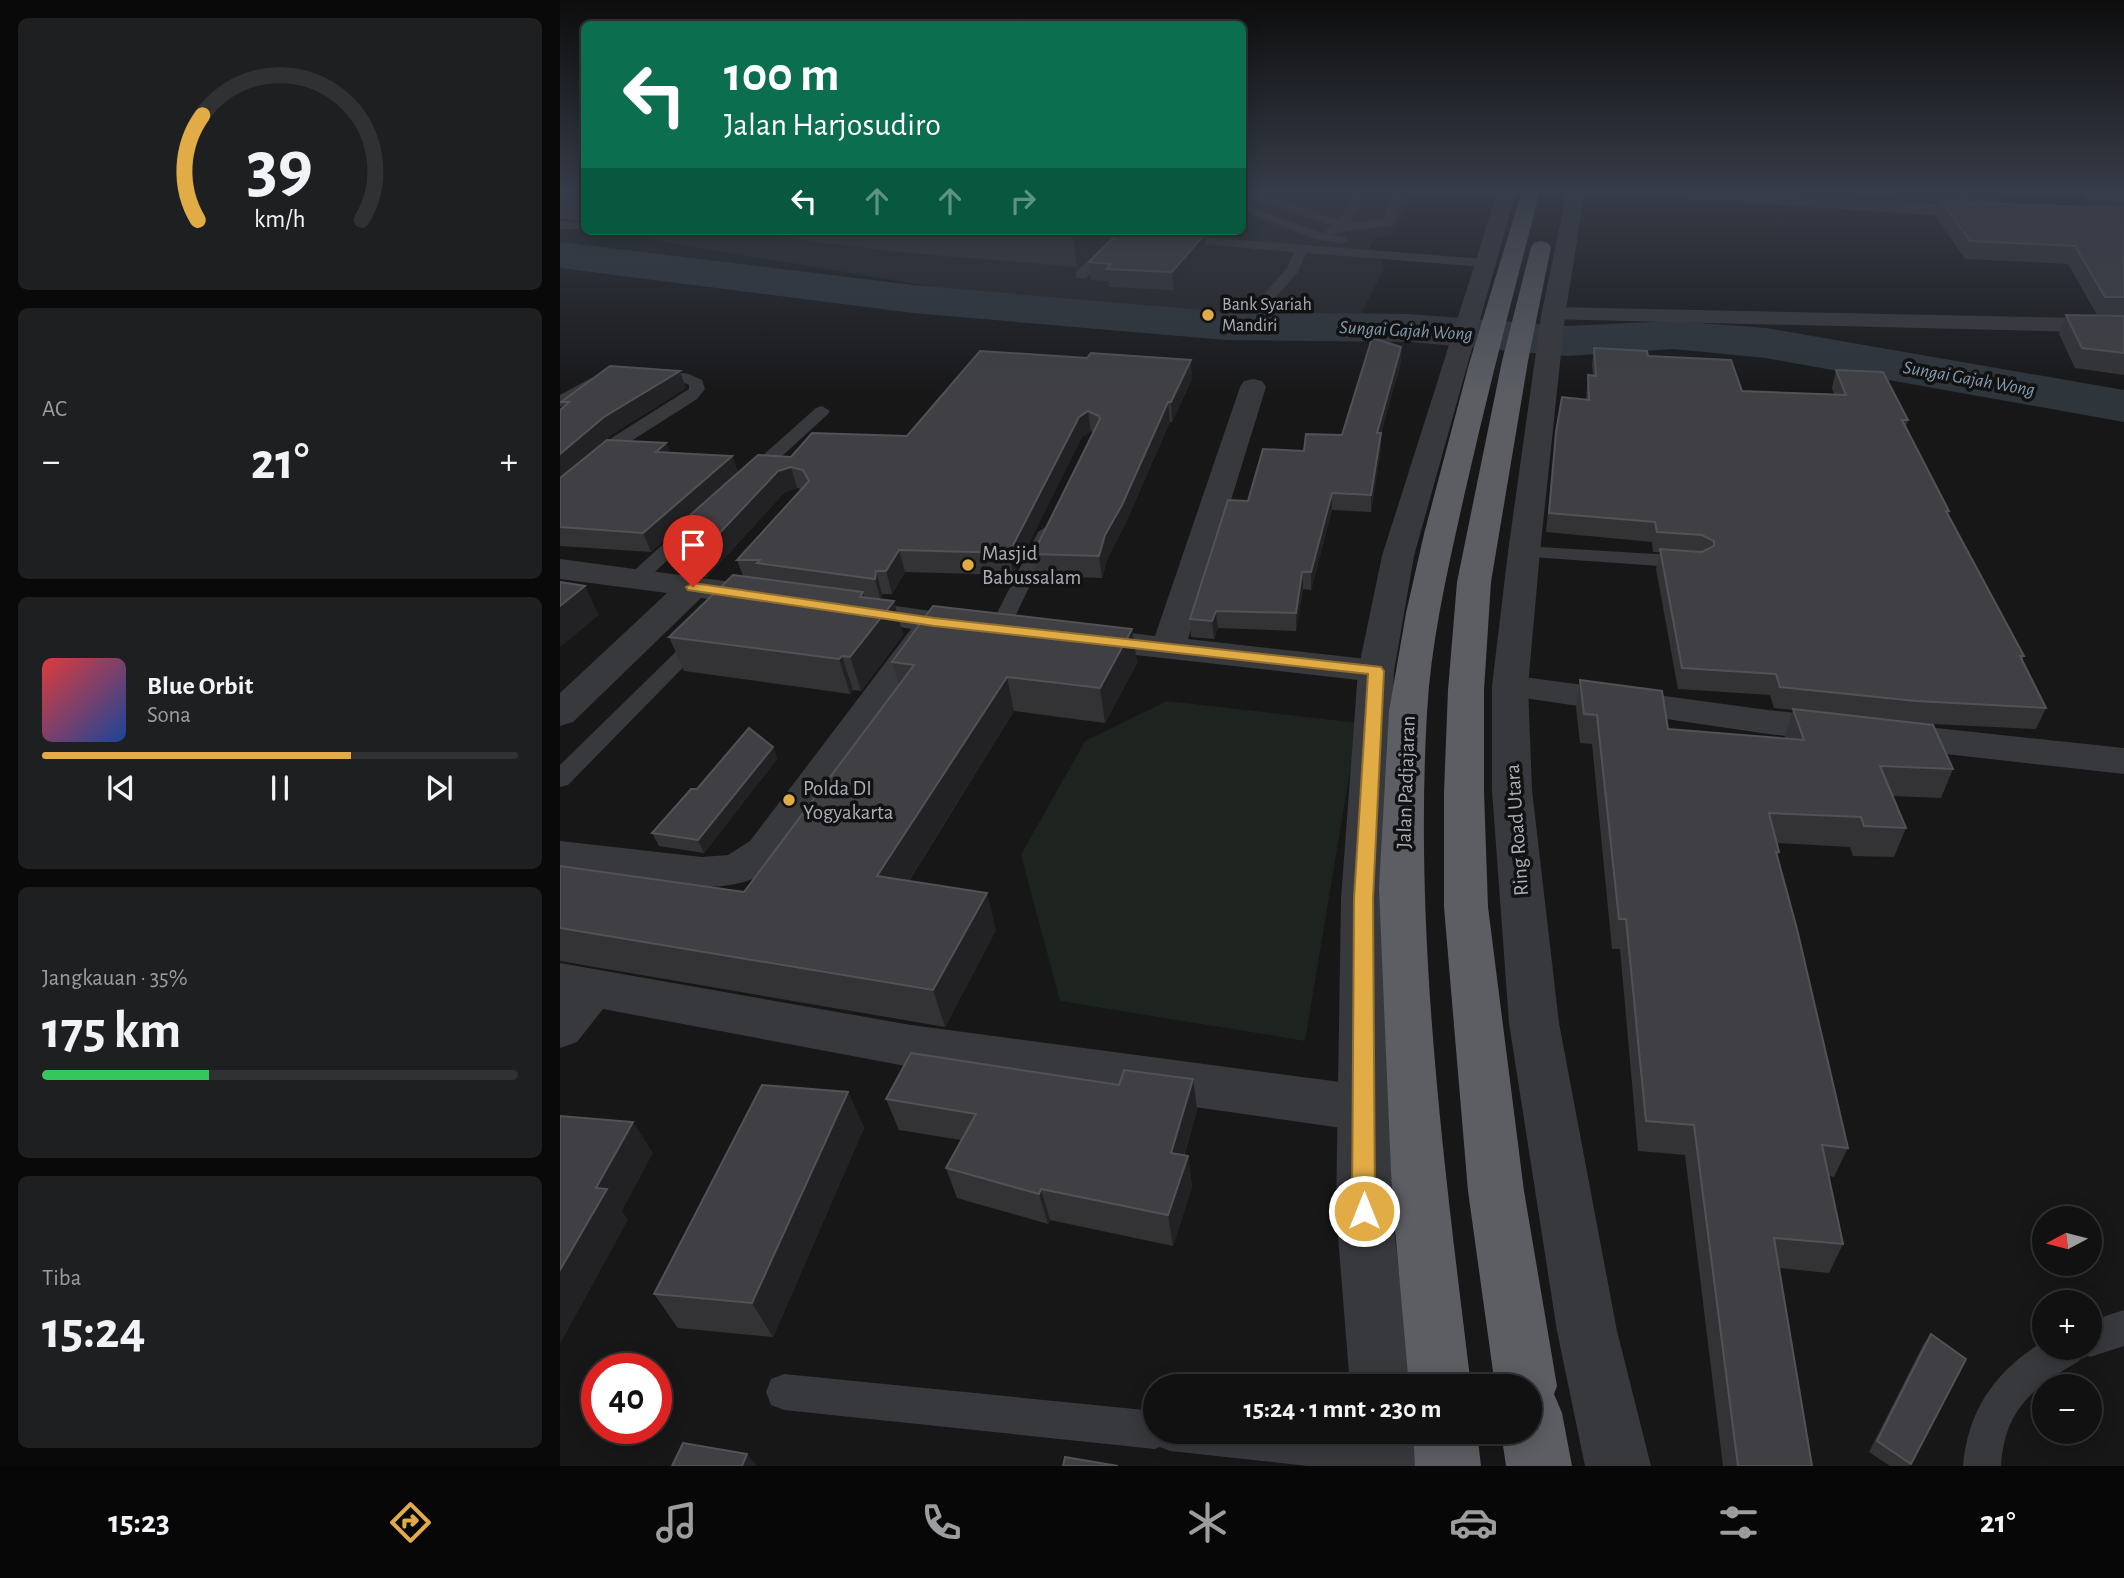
<!DOCTYPE html>
<html lang="id">
<meta charset="utf-8">
<style>
body{margin:0;font-family:"Alegreya Sans",sans-serif;background:#1e1f20;color:#f1f3f6;height:100vh;display:flex;flex-direction:column;font-size:26px;white-space:nowrap}
*{box-sizing:border-box;margin:0}
p{font-size:23px;color:#9c9d9f}
.icon{flex:none;width:38px;height:38px;fill:none;stroke:currentColor;stroke-width:2;stroke-linecap:round;stroke-linejoin:round}
.map{position:relative;flex:1;overflow:hidden}
.sheet{display:flex;flex-direction:column;gap:18px;padding:18px;background:#09090a;width:560px}
.sheet>*{flex:none}
.guide{position:absolute;left:21px;top:21px;width:665px;height:214px;border-radius:10px;box-shadow:0 4px 18px #0003,0 0 0 2px #303132;background:#0b6e4f;color:#fff;overflow:hidden}
.needle{width:46px;rotate:263deg}
.buttons{position:absolute;left:1472px;top:1206px;display:grid;gap:14px}
.buttons a{display:grid;place-items:center;width:70px;height:70px;border-radius:50%;background:#111112;box-shadow:0 4px 18px #0003,0 0 0 2px #303132;font-size:35px}
.speed{position:absolute;left:21px;top:1353px;display:flex;gap:14px;font-size:35px;font-weight:700;text-align:center}
.speed>*{display:grid;place-content:center;width:91px;height:91px;border-radius:50%;background:#111112;box-shadow:0 4px 18px #0003,0 0 0 2px #303132;line-height:1}
.speed .limit{border:10px solid #d22;background:#fff;color:#111}
.pin{position:absolute;display:grid;place-items:center;width:60px;height:60px;color:#fff;margin:-72px -30px;border-radius:50% 50% 50% 0;rotate:-45deg;box-shadow:0 0 7px #0007}
.pin .icon{rotate:45deg}
.me{position:absolute;width:77px;margin:-38px;rotate:0deg;stroke-linejoin:round;filter:drop-shadow(0 0 5px #0008)}
.turn{display:flex;align-items:center;gap:24px;height:147px;padding:0 28px;font-size:32px}
.turn .icon{width:91px;height:91px;stroke-width:2.5}
.turn b{display:block;font-size:49px;line-height:60px}
.lanes{display:flex;align-items:center;height:66px;padding:0 28px;background:#0003;justify-content:center;gap:35px;direction:ltr}
.lanes .off{opacity:.35}
.big{font-size:52px;font-weight:600;line-height:1.1}
.sheet .widget{flex:1;display:flex;flex-direction:column;justify-content:center;gap:10px;min-width:0;padding:0 24px;border-radius:10px;background:#1e1f20}
.sheet .dial{align-items:center;gap:0}
.dial svg{height:182px;overflow:visible;fill:none;stroke:#303132;stroke-width:7;stroke-linecap:round;text-anchor:middle}
.dial text{fill:#f1f3f6;stroke:none}
.song{display:flex;align-items:center;gap:21px}
.cover{width:84px;height:84px;border-radius:10px;background:linear-gradient(135deg,hsl(0 70% 55%),hsl(220 70% 35%))}
.played{height:7px;border-radius:4px;background:linear-gradient(90deg,#e1ac46 65%,#303132 65%)}
.keys{display:flex;justify-content:space-around;direction:ltr}
.heat{display:flex;justify-content:space-between;align-items:center;font-size:38px;direction:ltr}
.charge{height:10px;border-radius:5px;background:linear-gradient(90deg,#34c759 35%,#303132 0)}
.trip{position:absolute;left:583px;top:1374px;width:399px;height:70px;border-radius:35px;background:#111112;box-shadow:0 4px 18px #0003,0 0 0 2px #303132;font-weight:600;line-height:70px;text-align:center}
.dock{display:flex;height:112px;justify-content:space-around;align-items:center;background:#070707;color:#9c9d9f}
.dock .icon{width:49px;height:49px}
.dock .on{color:#e1ac46}
.dock b{font-size:32px;color:#f1f3f6}
main{display:flex;flex:1;min-height:0}
.map>svg:first-child{display:block}
</style>
<main>
<section class="sheet">
<div class="widget dial"><svg viewBox="0 0 100 80">
<path d="M14 69A42 42 0 1 1 86 69"/>
<path d="M14 69A42 42 0 0 1 16 23" stroke="#e1ac46"/>
<text x="50" y="56" font-size="32" font-weight="700">39</text>
<text x="50" y="72" font-size="11">km/h</text>
</svg></div>
<div class="widget"><p>AC</p>
<div class="heat"><a>−</a><b class="big">21°</b><a>+</a></div>
</div>
<div class="widget">
<div class="song"><i class="cover"></i><div><b>Blue Orbit</b><p>Sona</p></div></div>
<div class="played"></div>
<div class="keys"><svg class="icon" aria-label="previous" viewBox="0 0 24 24"><path d="M18 5L8 12l10 7zM5 5v14"/></svg><svg class="icon" aria-label="pause" viewBox="0 0 24 24"><path d="M8 5v14M16 5v14"/></svg><svg class="icon" aria-label="next" viewBox="0 0 24 24"><path d="M6 5l10 7-10 7zM19 5v14"/></svg></div>
</div>
<div class="widget"><p>Jangkauan · 35%</p><b class="big">175 km</b><div class="charge"></div></div>
<div class="widget"><p>Tiba</p><b class="big">15:24</b></div>
</section>
<div class="map">
<svg width="1564" height="1466" viewBox="0 0 1564 1466">
<rect width="100%" height="100%" fill="#171718"/>
<polygon fill="#232325" points="683,191 854,191 831,235 816,238 811,243 807,254 821,260 824,269 794,328 631,330 98,241 94,238 104,231 682,231"/>
<g fill="#1d231e">
<polygon points="683,212 706,223 684,241 580,231 682,231"/>
<polygon points="607,701 798,723 745,1041 500,1001 461,855 525,741"/>
</g>
<g fill="none" stroke-linecap="round" stroke-linejoin="round">
<polygon fill="#2e353b" fill-rule="evenodd" points="0,242 353,285 666,312 849,314 1007,326 1113,321 1206,328 1564,390 1564,422 1206,358 1113,349 1007,356 849,342 666,340 353,313 0,268"/>
<g fill="#38393d" fill-rule="evenodd">
<path d="M682 191H695L780 220 796 191H806L790 222H793L823 220 834 191H845L832 225C811 230 791 228 771 235L786 237 788 240 782 244 755 239 682 211V204L762 233 769 234 765 231 772 226 682 194Z"/>
<polygon points="1393,191 1403,191 1417,212 1415,214 1407,214"/>
<polygon points="0,221 24,223 24,229 0,229"/>
<polygon points="560,231 573,231 526,278 516,278 516,272"/>
<polygon points="616,235 924,259 930,263 924,267 746,253 738,272 707,307 702,308 695,304 727,268 734,252 612,242 610,239"/>
<polygon points="95,370 129,374 142,380 145,389 137,399 65,445 6,495 0,496 0,482 53,437 129,389 129,385 125,383 90,378 87,375"/>
<polygon points="31,378 39,383 36,386 0,407 0,395"/>
<polygon points="262,406 270,411 268,414 196,480 184,480 181,476 184,472 256,408"/>
<polygon points="136,519 145,524 142,528 83,583 69,583 66,579 69,575 130,520"/>
<polygon points="487,526 496,532 449,629 446,633 432,633 429,629 478,532"/>
<polygon points="964,546 1128,556 1138,562 1128,568 957,556 955,552"/>
<polygon points="141,632 148,634 151,638 148,642 8,785 0,787 0,765 134,634"/>
<path d="M1564 1310V1346L1530 1357 1522 1353 1519 1361C1472 1389 1445 1408 1441 1466H1403C1408 1409 1436 1370 1484 1341V1348H1530V1321Z"/>
<polygon points="224,1374 595,1411 595,1432 781,1432 822,1436 836,1441 841,1455 837,1466 748,1466 610,1451 600,1447 595,1449 224,1410 211,1405 206,1392 211,1379"/>
</g>
<g fill="#38393d" fill-rule="evenodd">
<polygon points="1089,191 1179,191 1433,207 1443,213 1433,219 1098,197"/>
<polygon points="994,307 1564,319 1564,333 986,319 982,314 986,309"/>
<polygon points="693,379 702,381 706,387 628,639 816,660 829,663 834,671 829,679 816,682 522,649 510,645 504,638 510,631 522,627 595,636 680,387 684,381"/>
<polygon points="0,559 209,587 221,590 226,597 221,604 209,607 141,598 13,722 0,726 0,693 107,593 0,579"/>
<path d="M286 599 414 617 426 620 431 627 426 634 414 637 383 633 228 855C188 896 138 888 86 882 57 878 29 875 0 871V841L142 857 168 855 190 841 351 629 274 616 269 609 274 602Z"/>
<polygon points="950,675 1208,710 1564,748 1564,774 1208,734 937,694 932,686 937,678"/>
<polygon points="0,963 351,1025 803,1085 821,1092 829,1108 821,1124 803,1131 351,1067 43,1009 17,1042 0,1048"/>
</g>
<g fill="#38393d" fill-rule="evenodd">
<polygon points="938,191 956,191 854,556 834,671 825,899 832,1211 852,1386 790,1386 776,1211 781,899 798,671 822,556"/>
<polygon points="1007,191 1025,191 1005,316 980,552 968,686 972,790 999,1023 1057,1331 1091,1466 1025,1466 997,1331 949,1023 932,790 932,686 948,552 981,316"/>
<polygon points="793,1432 857,1432 861,1466 795,1466"/>
</g>
<g fill="#5c5e64" fill-rule="evenodd">
<path d="M962 191H980C954 291 928 391 905 492 889 564 871 639 867 713 854 938 884 1164 911 1386H849L832 1196 819 888 829 711 846 613 864 534 909 364Z"/>
<polygon points="981,241 988,243 991,247 968,361 931,582 924,690 924,792 928,907 964,1191 997,1386 994,1394 1002,1413 1012,1466 946,1466 941,1432 970,1432 970,1386 935,1386 908,1191 884,907 884,792 888,690 897,582 942,361 971,247 974,243"/>
<polygon points="853,1432 917,1432 921,1466 855,1466"/>
</g>
</g>
<g fill="#333336">
<polygon points="0,191 24,191 24,221 0,219"/>
<polygon points="1228,191 1400,191 1397,202 1414,203 1405,191 1444,191 1440,204 1532,207 1517,191 1564,191 1564,375 1515,368 1499,334 1506,315 1537,315 1508,264 1405,259 1377,219 1382,202 1384,202 1228,192"/>
<polygon points="166,231 557,231 553,234 539,233 541,246 517,267 339,252"/>
<polygon points="644,235 646,253 614,290 549,287 548,281 531,280 529,262"/>
<polygon points="841,347 841,362 821,433 821,449 811,512 772,510 751,590 743,589 736,631 658,628 654,639 631,637 630,619 688,501 782,435"/>
<polygon points="1034,348 1088,356 1182,391 1274,394 1272,388 1276,370 1348,420 1345,428 1389,511 1388,515 1464,656 1462,661 1486,708 1476,729 1353,723 1393,769 1381,798 1333,796 1346,828 1334,857 1293,856 1290,847 1217,843 1219,852 1217,857 1288,1148 1274,1177 1269,1176 1283,1244 1269,1273 1219,1268 1252,1466 1163,1466 1125,1155 1078,1151 1060,949 1052,949 1032,744 1020,743 1016,708 1020,680 1108,729 1224,739 1233,710 1214,708 1210,695 1118,689 1096,569 1100,552 1093,552 1092,542 986,532 996,432 1026,399 1028,375 1033,376 1032,365"/>
<polygon points="632,379 612,422 610,422 564,527 548,557 542,578 477,576 473,554 533,432 531,431 522,437 453,575 345,572 332,594 322,594 321,600 334,601 343,635 301,691 293,690 290,694 124,671 109,637 183,576 177,560 241,489 237,488 225,492 147,577 128,574 110,535 91,552 0,546 0,410 3,407 1,402 126,388 51,435 11,469 106,443 110,453 172,456 178,473 231,457 347,436"/>
<polygon points="572,629 577,663 545,723 454,711 349,881 436,930 385,1027 0,961 0,866 184,892 339,686 332,662"/>
<polygon points="213,747 217,759 144,853 99,846 92,833 137,789"/>
<polygon points="633,1079 637,1110 624,1156 628,1156 632,1187 613,1246 490,1220 488,1224 397,1198 386,1168 401,1140 339,1130 326,1099 559,1085"/>
<polygon points="288,1092 304,1128 213,1337 118,1328 94,1294"/>
<polygon points="1371,1334 1351,1464 1349,1466 1330,1466 1309,1452 1363,1345"/>
</g>
<g fill="#222224">
<polygon points="518,231 539,231 541,246 517,267 513,236"/>
<polygon points="644,235 646,253 614,290 612,272"/>
<polygon points="841,347 841,362 816,449 817,433"/>
<polygon points="631,360 632,379 612,422 611,402"/>
<polygon points="120,371 126,388 51,435 0,479 0,454 44,417"/>
<polygon points="608,402 610,422 564,527 548,557 542,578 539,556 545,535"/>
<polygon points="528,411 531,431 522,437 453,575 449,553 519,417"/>
<polygon points="821,433 821,449 811,512 811,495"/>
<polygon points="106,443 113,460 96,452"/>
<polygon points="172,456 178,474 110,533 110,535 91,552 83,533"/>
<polygon points="231,467 237,488 225,492 147,577 139,555 218,471"/>
<polygon points="772,493 772,510 751,590 751,572"/>
<polygon points="339,550 345,572 332,594 326,571"/>
<polygon points="316,571 322,594 321,602 315,579"/>
<polygon points="742,572 743,589 736,631 736,613"/>
<polygon points="25,586 39,615 0,647 0,606"/>
<polygon points="303,592 313,626 334,601 343,635 301,691 290,657 300,597"/>
<polygon points="656,611 658,628 654,639 652,621"/>
<polygon points="572,629 577,663 545,723 540,688"/>
<polygon points="282,656 293,690 290,694 279,659"/>
<polygon points="447,677 454,711 329,912 317,876"/>
<polygon points="213,747 217,759 144,853 138,840"/>
<polygon points="427,893 436,930 385,1027 373,990"/>
<polygon points="633,1079 637,1110 615,1184 611,1153"/>
<polygon points="288,1092 304,1128 213,1337 192,1303"/>
<polygon points="73,1122 93,1153 62,1211 68,1220 0,1344 0,1270 36,1188"/>
<polygon points="628,1156 632,1187 613,1246 608,1215"/>
<polygon points="481,1189 490,1220 488,1224 479,1194"/>
<polygon points="187,1454 197,1466 182,1466"/>
</g>
<g fill="#404044" stroke="#505256" stroke-width="2">
<polygon points="13,191 24,191 24,195 15,195"/>
<polygon points="1531,191 1564,191 1564,199 1537,198"/>
<polygon points="1382,202 1564,208 1564,297 1545,297 1515,246 1410,241"/>
<polygon points="456,231 518,231 513,236"/>
<polygon points="560,231 585,231 644,235 612,272 546,269 551,264 529,262"/>
<polygon points="1506,315 1564,316 1564,353 1522,348"/>
<polygon points="812,338 841,347 817,433 821,433 811,495 772,493 751,572 742,572 736,613 656,611 652,621 630,619 668,500 688,501 703,449 744,451 746,434 782,435"/>
<polygon points="1034,348 1087,351 1088,356 1171,360 1182,391 1286,395 1276,370 1323,372 1348,420 1342,420 1389,511 1386,511 1464,656 1460,656 1486,708 1356,701 1220,687 1216,674 1122,668 1100,549 1142,552 1154,546 1154,541 1142,535 1097,532 1095,522 989,513 996,432 1002,397 1029,400 1028,375 1036,376"/>
<polygon points="420,351 527,358 531,353 631,360 611,402 608,402 562,505 545,535 539,556 473,554 540,419 539,416 528,411 519,417 449,553 339,550 326,571 316,571 315,579 197,563 200,560 177,560 249,481 243,470 231,467 218,471 139,555 119,552 133,534 110,533 198,455 231,457 252,433 347,436"/>
<polygon points="50,366 120,371 44,417 0,454 0,410 9,402 1,402"/>
<polygon points="47,440 106,443 96,452 172,456 83,533 0,527 0,478"/>
<polygon points="173,575 303,592 300,597 334,601 290,657 282,656 279,659 109,637"/>
<polygon points="0,582 25,586 0,606"/>
<polygon points="373,606 572,629 540,688 447,677 317,876 427,893 373,990 0,928 0,866 184,892 354,665 332,662"/>
<polygon points="1020,680 1102,691 1108,729 1244,740 1233,709 1373,725 1393,769 1320,766 1346,828 1304,826 1301,817 1209,813 1219,852 1216,852 1237,929 1288,1148 1262,1145 1283,1244 1214,1238 1252,1466 1178,1466 1134,1125 1086,1121 1066,919 1059,919 1037,715 1024,714"/>
<polygon points="189,728 213,747 138,840 92,833 131,789 137,789"/>
<polygon points="351,1053 559,1085 564,1070 633,1079 611,1153 628,1156 608,1215 481,1189 479,1194 386,1168 416,1114 326,1099"/>
<polygon points="202,1085 288,1092 192,1303 94,1294"/>
<polygon points="0,1116 73,1122 36,1188 47,1189 0,1270"/>
<polygon points="1371,1334 1406,1359 1351,1464 1317,1441"/>
<polygon points="123,1443 187,1454 182,1466 112,1466"/>
<polygon points="505,1457 558,1466 503,1466"/>
</g>
<linearGradient id="sky" x2="0" y2="1"><stop stop-color="#0d0d0d"/><stop offset="0.48" stop-color="#363c48"/><stop offset="1" stop-color="#363c48" stop-opacity="0"/></linearGradient>
<rect width="1564" height="396" fill="url(#sky)"/>
<polygon fill="#e1ac46" stroke="#92702e" stroke-width="2" points="133,583 374,618 821,667 824,671 813,899 815,1211 812,1219 804,1222 795,1219 792,1211 794,899 808,674 374,626 128,590 126,587"/>
<g fill="#e1ac46" stroke="#121213" stroke-width="2.5">
<circle cx="648" cy="315" r="7"/>
<circle cx="408" cy="565" r="7"/>
<circle cx="229" cy="800" r="7"/>
</g>
<g text-anchor="middle" dominant-baseline="central" stroke-width="7" stroke-linejoin="round" paint-order="stroke">
<g font-size="18" fill="#aaaeb7" stroke="#121213" text-anchor="start">
<text x="662" y="305">Bank Syariah<tspan x="662" dy="21">Mandiri</tspan></text>
</g>
<g font-size="19" font-style="italic" fill="#849baf" stroke="#121213">
<text transform="translate(846 331) rotate(3)">Sungai Gajah Wong</text>
<text transform="translate(1409 379) rotate(10)">Sungai Gajah Wong</text>
</g>
<g font-size="21" fill="#aaaeb7" stroke="#121213" text-anchor="start">
<text x="422" y="553">Masjid<tspan x="422" dy="24">Babussalam</tspan></text>
<text x="243" y="788">Polda DI<tspan x="243" dy="24">Yogyakarta</tspan></text>
</g>
<g font-size="21" fill="#aaaeb7" stroke="#121213">
<text transform="translate(846 782) rotate(-88)">Jalan Padjajaran</text>
<text transform="translate(957 830) rotate(-94)">Ring Road Utara</text>
</g>
</g>
</svg>
<div class="buttons">
<a><svg class="needle" viewBox="-14 -14 28 28"><path d="M0-13l5 13h-10z" fill="#e53935"/><path d="M0 13l5-13h-10z" fill="#9c9d9f"/></svg></a>
<a>+</a>
<a>−</a>
</div>
<div class="speed"><div class="limit">40</div></div>
<div class="pin" style="left:133px;top:587px;background:#d93025"><svg class="icon" aria-label="arrive" viewBox="0 0 24 24"><path d="M6 21V4h12l-3 4 3 4H6"/></svg></div>
<svg class="me" style="left:804px;top:1211px" viewBox="-20 -20 40 40"><circle r="17" fill="#e1ac46" stroke="#fff" stroke-width="3"/><path d="M0-11L8 9 0 5-8 9z" fill="#fff"/></svg>
<div class="trip">15:24 · 1 mnt · 230 m</div>
<div class="guide">
<div class="turn"><svg class="icon" aria-label="left" viewBox="0 0 24 24"><path d="M17 20v-9H6M10 6l-5 5 5 5"/></svg><div><b>100 m</b>Jalan Harjosudiro</div></div>
<div class="lanes"><svg class="icon" aria-label="left" viewBox="0 0 24 24"><path d="M17 20v-9H6M10 6l-5 5 5 5"/></svg><svg class="icon off" aria-label="ahead" viewBox="0 0 24 24"><path d="M12 20V5M6 11l6-6 6 6"/></svg><svg class="icon off" aria-label="ahead" viewBox="0 0 24 24"><path d="M12 20V5M6 11l6-6 6 6"/></svg><svg class="icon off" aria-label="right" viewBox="0 0 24 24"><path d="M7 20v-9h11M14 6l5 5-5 5"/></svg></div>
</div>
</div>
</main>
<nav class="dock">
<b>15:23</b>
<svg class="icon on" aria-label="directions" viewBox="0 0 24 24"><path d="M12 3l9 9-9 9-9-9zM9 14v-3h6M13 9l2 2-2 2"/></svg>
<svg class="icon" aria-label="music" viewBox="0 0 24 24"><path d="M9 18V5l10-2v13"/><circle cx="6" cy="18" r="3"/><circle cx="16" cy="16" r="3"/></svg>
<svg class="icon" aria-label="phone" viewBox="0 0 24 24"><path d="M5 4h4l2 5-3 2q2 4 5 5l2-3 5 2v4C11 20 4 13 5 4z"/></svg>
<svg class="icon" aria-label="climate" viewBox="0 0 24 24"><path d="M12 3v18M4 7l16 10M4 17L20 7"/></svg>
<svg class="icon" aria-label="car" viewBox="0 0 24 24"><path d="M5 17H2v-5l4-1 3-4h7l3 4 3 1v5h-3M9 17h6M6 11h13"/><circle cx="7" cy="17" r="2"/><circle cx="17" cy="17" r="2"/></svg>
<svg class="icon" aria-label="filters" viewBox="0 0 24 24"><path d="M4 7h16M4 17h16"/><circle cx="9" cy="7" r="2"/><circle cx="15" cy="17" r="2"/></svg>
<b>21°</b>
</nav>
